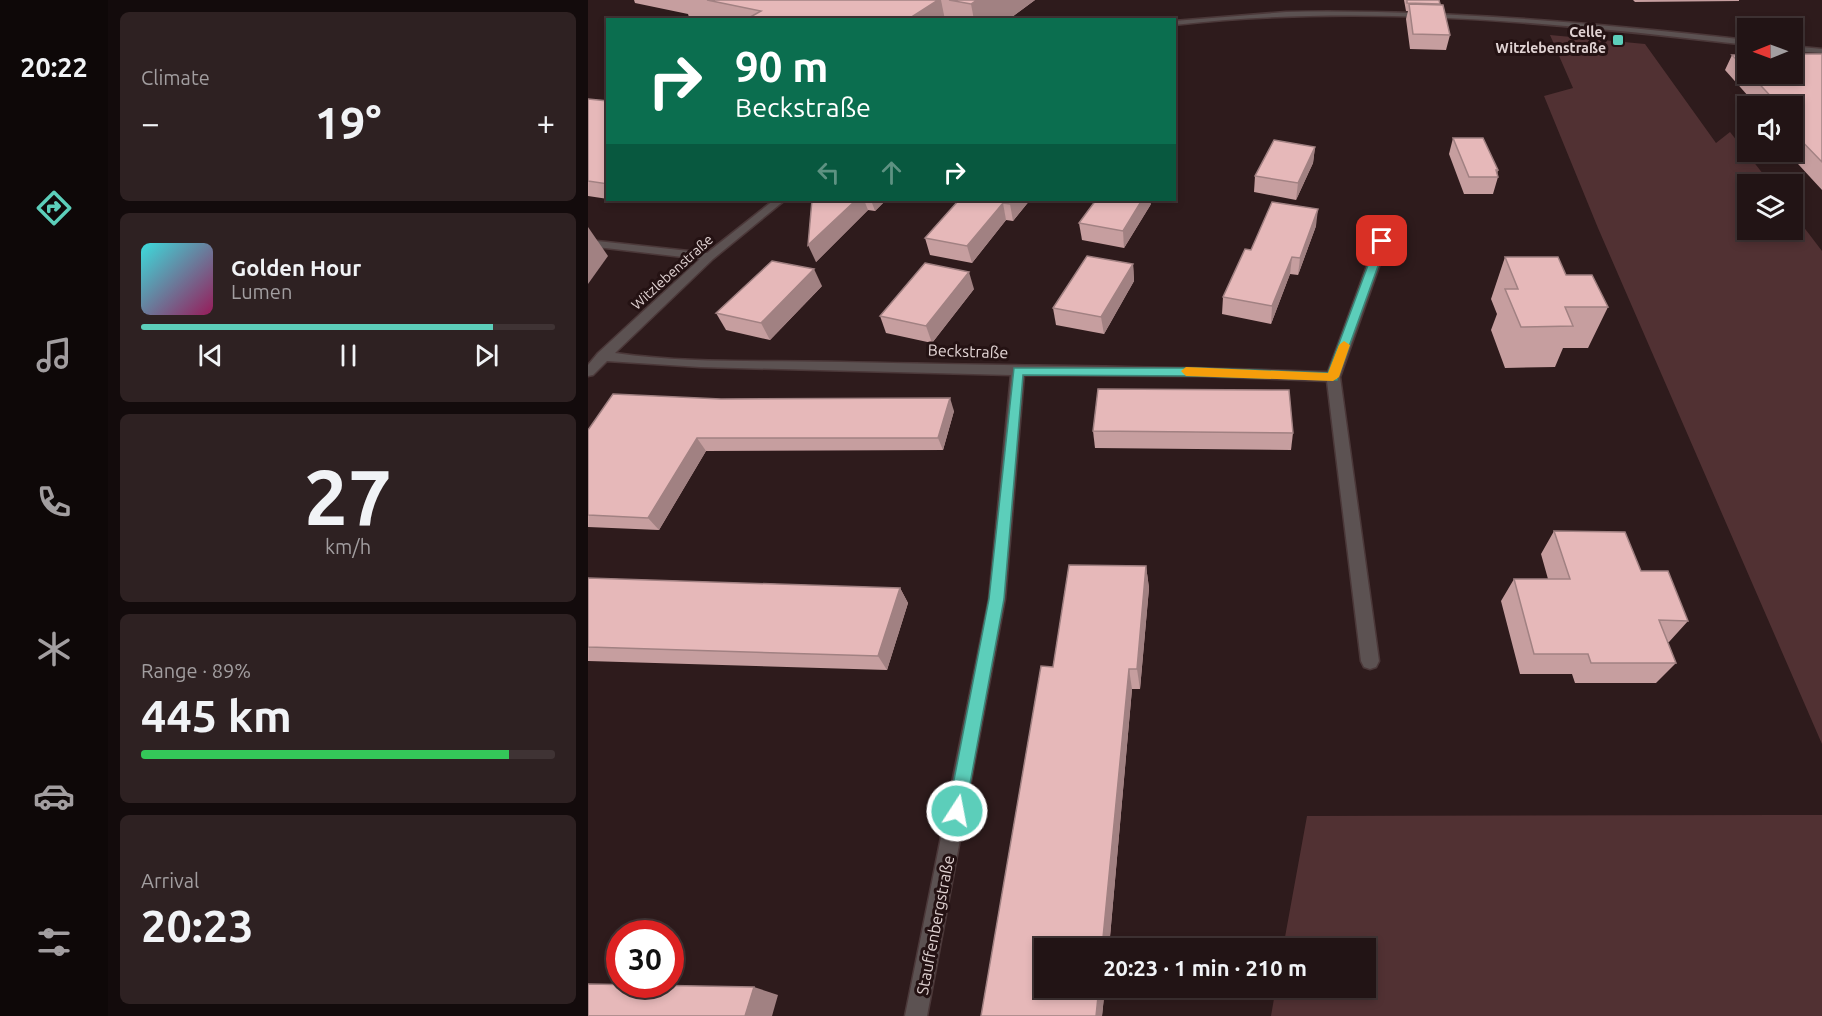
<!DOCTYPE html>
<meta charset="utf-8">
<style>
body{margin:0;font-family:Ubuntu,sans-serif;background:#2e2122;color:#f1f3f6;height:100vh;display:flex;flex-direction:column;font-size:22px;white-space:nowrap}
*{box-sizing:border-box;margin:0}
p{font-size:20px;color:#a29ea0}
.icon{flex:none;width:33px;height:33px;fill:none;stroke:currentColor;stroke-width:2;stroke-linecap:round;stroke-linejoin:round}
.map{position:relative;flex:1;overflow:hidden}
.details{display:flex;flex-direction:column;gap:12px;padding:12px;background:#130b0c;width:480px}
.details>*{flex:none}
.guide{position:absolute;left:18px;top:18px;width:570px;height:183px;border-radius:0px;box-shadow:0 3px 9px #0003,0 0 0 2px #3f3334;background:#0b6e4f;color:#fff;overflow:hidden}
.needle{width:39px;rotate:269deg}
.fabs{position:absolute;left:1149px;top:18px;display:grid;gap:12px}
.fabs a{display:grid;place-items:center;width:66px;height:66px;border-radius:0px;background:#221415;box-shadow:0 3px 9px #0003,0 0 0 2px #3f3334;font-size:30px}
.speed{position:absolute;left:18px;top:920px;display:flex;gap:12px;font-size:30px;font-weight:700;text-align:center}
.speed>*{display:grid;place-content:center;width:78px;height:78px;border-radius:50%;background:#221415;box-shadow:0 3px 9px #0003,0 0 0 2px #3f3334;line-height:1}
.speed .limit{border:9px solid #d22;background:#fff;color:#111}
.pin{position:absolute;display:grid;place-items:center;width:51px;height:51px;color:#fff;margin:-26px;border-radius:12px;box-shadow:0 3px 9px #0006}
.me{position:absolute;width:66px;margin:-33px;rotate:11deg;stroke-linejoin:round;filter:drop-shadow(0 0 4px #0008)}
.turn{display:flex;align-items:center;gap:21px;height:126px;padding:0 30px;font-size:27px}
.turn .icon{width:78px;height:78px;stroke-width:2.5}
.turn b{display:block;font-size:42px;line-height:51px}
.lanes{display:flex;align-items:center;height:57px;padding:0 30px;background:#0003;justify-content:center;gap:30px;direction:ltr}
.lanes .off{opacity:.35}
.big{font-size:45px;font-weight:700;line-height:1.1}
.details .card{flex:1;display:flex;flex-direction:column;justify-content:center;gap:9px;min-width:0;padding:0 21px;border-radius:9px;background:#2e2122}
.details .dial{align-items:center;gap:0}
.dial b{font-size:78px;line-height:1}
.song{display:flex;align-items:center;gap:18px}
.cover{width:72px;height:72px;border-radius:9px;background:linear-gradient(135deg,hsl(180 70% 55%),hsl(330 70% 35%))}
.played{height:6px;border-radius:3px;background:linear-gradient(90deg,#5cceba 85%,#3f3334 85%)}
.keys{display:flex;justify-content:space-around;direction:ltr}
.heat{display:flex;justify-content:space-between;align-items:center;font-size:33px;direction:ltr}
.charge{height:9px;border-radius:4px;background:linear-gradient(90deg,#34c759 89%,#3f3334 0)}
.trip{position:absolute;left:446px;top:938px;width:342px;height:60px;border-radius:0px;background:#221415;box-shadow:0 3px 9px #0003,0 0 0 2px #3f3334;font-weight:700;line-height:60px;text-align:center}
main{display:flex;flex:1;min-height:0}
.dock{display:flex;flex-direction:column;width:108px;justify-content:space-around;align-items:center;background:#0e0808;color:#a29ea0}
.dock .icon{width:42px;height:42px}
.dock .on{color:#5cceba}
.dock b{font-size:27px;color:#f1f3f6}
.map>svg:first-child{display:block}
</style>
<main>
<nav class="dock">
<b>20:22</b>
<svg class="icon on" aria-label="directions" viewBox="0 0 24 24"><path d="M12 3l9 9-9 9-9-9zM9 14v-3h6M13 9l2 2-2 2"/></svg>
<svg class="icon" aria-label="music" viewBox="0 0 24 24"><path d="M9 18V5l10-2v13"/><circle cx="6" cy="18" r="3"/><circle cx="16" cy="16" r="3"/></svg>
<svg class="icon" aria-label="phone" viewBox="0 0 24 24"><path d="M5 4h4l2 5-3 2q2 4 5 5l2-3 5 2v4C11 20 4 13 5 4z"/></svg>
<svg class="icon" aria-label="climate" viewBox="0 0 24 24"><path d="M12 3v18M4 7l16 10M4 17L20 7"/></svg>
<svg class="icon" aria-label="car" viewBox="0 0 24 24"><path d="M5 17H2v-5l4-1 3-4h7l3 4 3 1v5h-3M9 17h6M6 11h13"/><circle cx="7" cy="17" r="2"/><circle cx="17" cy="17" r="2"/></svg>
<svg class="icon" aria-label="filters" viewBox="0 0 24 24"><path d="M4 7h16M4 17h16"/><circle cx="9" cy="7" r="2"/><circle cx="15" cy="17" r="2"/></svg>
</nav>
<section class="details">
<div class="card"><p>Climate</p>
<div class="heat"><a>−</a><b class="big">19°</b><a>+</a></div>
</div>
<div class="card">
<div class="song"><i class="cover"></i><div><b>Golden Hour</b><p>Lumen</p></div></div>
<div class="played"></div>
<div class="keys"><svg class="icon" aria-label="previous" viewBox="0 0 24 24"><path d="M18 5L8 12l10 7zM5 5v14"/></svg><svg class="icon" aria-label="pause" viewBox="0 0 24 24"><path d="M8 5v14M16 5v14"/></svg><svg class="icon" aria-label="next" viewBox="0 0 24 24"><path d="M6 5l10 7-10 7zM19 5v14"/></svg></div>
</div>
<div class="card dial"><b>27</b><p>km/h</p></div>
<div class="card"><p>Range · 89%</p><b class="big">445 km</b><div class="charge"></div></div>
<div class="card"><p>Arrival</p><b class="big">20:23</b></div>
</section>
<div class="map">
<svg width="1234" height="1016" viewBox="0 0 1234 1016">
<rect width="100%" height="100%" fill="#2e1b1c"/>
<g fill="#513133">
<polygon points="962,35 1057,44 1128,143 1142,132 1183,184 1160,184 1160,230 1204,230 1205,213 1234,251 1234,744 1010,228 956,96 985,88"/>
<polygon points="1234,815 1234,1016 683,1016 688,987 777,987 777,948 695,948 719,816"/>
</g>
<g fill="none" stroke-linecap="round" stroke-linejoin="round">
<defs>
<g id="minor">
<path d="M698 12C852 9 1006 23 1160 40V45C970 23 776 3 586 25V21Z"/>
<polygon points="1204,46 1234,49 1234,53 1204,51"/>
<path d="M186 200H197L125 259 27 353C102 364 179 360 254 362 416 366 578 366 740 372L788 241 794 238 800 241 752 377 791 661 788 667 782 669 776 667 773 661 739 381 610 376 436 375 417 599 339 1016H317L401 599 423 375 112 367 19 361 5 375 0 376V365L10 353 112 259 0 246V240L119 253Z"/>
</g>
</defs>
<use href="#minor" stroke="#4b3839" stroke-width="3"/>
<use href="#minor" fill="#5c5252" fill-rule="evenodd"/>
</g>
<g fill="#c69e9f">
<polygon points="46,0 447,0 420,20 102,20 100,14 47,3"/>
<polygon points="816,0 851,0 862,35 858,50 822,49 818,19 820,11 818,11"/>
<polygon points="1045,0 1151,0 1151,1 1047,2"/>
<polygon points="1234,54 1234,190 1199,152 1204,152 1204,106 1169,106 1137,70 1144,55 1160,55 1160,74 1204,74"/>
<polygon points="0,99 20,101 20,199 0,196"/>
<polygon points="865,138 910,170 909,174 910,177 905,194 876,194 861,154"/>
<polygon points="727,147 725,163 708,200 666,192 667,176"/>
<polygon points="24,200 52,200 48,203"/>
<polygon points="224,200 298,200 287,211 280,210 228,262"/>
<polygon points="371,200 442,200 425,221 418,220 384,263 342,255 337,238"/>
<polygon points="563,204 536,248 494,240 491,223"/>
<polygon points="728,226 710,275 702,274 683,324 634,314 635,297 663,250"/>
<polygon points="917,257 978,275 1020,307 1000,348 975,348 967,367 917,368 903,330 909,314 903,299"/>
<polygon points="545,264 546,281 516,334 468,325 465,308"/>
<polygon points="234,286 182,340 138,330 128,313"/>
<polygon points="386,289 344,343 298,333 292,316"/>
<polygon points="366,411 355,450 118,451 71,530 0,527 0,430"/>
<polygon points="505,431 705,433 703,450 507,448"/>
<polygon points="966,531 1053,571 1100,621 1081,642 1079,642 1088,663 1068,683 987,683 984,674 932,674 913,601 926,579 960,579 953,554"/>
<polygon points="481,565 558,566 561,588 552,689 544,689 521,948 456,948 456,987 517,987 514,1016 393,1016 453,666 465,667"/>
<polygon points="0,578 312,588 320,603 299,670 0,661"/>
</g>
<g fill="#a18182">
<polygon points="350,0 353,0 357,20 319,20"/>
<polygon points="389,0 447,0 420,20 386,20 383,4"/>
<polygon points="727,147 725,163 708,200 710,183"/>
<polygon points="268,200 276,200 280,210 228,262 220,245"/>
<polygon points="283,200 298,200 287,211"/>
<polygon points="426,200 442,200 425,221 422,204"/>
<polygon points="554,200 562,200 563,204 536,248 535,231"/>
<polygon points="415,203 418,220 384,263 379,246"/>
<polygon points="730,209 728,226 710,275 712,258"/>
<polygon points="0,227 20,256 0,284"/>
<polygon points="704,257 702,274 683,324 684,306"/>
<polygon points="545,264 546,281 516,334 513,317"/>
<polygon points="226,269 234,286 182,340 173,323"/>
<polygon points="381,272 386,289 344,343 338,326"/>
<polygon points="362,398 366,411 355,450 350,438"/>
<polygon points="109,438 118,451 71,530 60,518"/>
<polygon points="558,566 561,588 552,689 549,669"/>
<polygon points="312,588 320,603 299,670 290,656"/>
<polygon points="541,669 544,689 521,948 514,948"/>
<polygon points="166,987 190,995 184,1016 157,1016"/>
<polygon points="511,987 517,987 514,1016 508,1016"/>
</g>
<g fill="#e6b8b9" stroke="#a18182" stroke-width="1.5">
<polygon points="119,0 350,0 319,20 157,20 173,11"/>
<polygon points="361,0 389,0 383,4"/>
<polygon points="819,0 851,0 852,4 819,3"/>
<polygon points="821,4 855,5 862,35 825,34"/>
<polygon points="1204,54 1234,54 1234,162 1204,131 1204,106 1182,106 1180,104 1190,104 1162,74 1204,74"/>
<polygon points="1144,55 1160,55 1160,71"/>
<polygon points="0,99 20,101 20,184 0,181"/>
<polygon points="865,138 895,138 910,170 908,170 910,177 881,177"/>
<polygon points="686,140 727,147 710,183 667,176"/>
<polygon points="224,200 268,200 220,245"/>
<polygon points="371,200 426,200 422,204 415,203 379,246 337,238"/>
<polygon points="508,200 554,200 535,231 491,223"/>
<polygon points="684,202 730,209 712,258 704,257 684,306 635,297 657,249 663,250"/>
<polygon points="499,256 545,264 513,317 465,308"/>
<polygon points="917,257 970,257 978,275 1004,275 1020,307 977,307 985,326 933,327 917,289 930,289"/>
<polygon points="184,261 226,269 173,323 128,313"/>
<polygon points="337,263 381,272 338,326 292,316"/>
<polygon points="510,389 701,390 705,433 505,431"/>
<polygon points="25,394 133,399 362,398 350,438 109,438 60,518 0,515 0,430"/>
<polygon points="966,531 1037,532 1053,571 1080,571 1100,621 1071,620 1088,663 1003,663 1000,654 946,654 926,579 982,579"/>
<polygon points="481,565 558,566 549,669 541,669 514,948 456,948 456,987 511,987 508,1016 393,1016 453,666 465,667"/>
<polygon points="0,578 312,588 290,656 0,647"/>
<polygon points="0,984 166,987 157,1016 0,1016"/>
</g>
<polygon fill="#5cceba" stroke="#3c8679" stroke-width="1.5" points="794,238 799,241 749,380 609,376 435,375 416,599 377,811 375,817 369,820 362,817 360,811 401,599 426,368 609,368 740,373 789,241"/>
<polygon fill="#f59e0b" points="756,341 762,345 751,377 745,381 598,376 593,371 598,367 740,373 751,345"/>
<rect fill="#5cceba" stroke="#241213" stroke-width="2" x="1024" y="34" width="12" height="12" rx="3"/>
<g text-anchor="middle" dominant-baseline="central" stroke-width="6" stroke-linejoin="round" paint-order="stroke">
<g font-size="14" font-weight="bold" fill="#e1d3d3" stroke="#241213" text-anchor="end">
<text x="1018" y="32">Celle,<tspan x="1018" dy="16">Witzlebenstraße</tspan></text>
</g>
<g font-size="14" fill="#e1d3d3" stroke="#241213">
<text transform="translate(84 272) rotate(-42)">Witzlebenstraße</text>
</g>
<g font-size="16" fill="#e1d3d3" stroke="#241213">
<text transform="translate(380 351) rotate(2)">Beckstraße</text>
<text transform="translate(347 925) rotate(-79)">Stauffenbergstraße</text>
</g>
</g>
</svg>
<div class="fabs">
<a><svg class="needle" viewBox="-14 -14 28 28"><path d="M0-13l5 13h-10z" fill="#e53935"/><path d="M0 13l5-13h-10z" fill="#a29ea0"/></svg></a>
<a><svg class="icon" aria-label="sound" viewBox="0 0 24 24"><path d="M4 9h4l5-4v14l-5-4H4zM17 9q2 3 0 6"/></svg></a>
<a><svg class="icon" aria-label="layers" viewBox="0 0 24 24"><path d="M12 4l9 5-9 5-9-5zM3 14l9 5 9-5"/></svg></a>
</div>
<div class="speed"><div class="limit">30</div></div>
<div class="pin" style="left:794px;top:241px;background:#d93025"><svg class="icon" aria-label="arrive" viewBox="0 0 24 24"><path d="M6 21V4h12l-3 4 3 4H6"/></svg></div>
<svg class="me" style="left:369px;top:811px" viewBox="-20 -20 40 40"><circle r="17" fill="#5cceba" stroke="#fff" stroke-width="3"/><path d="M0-11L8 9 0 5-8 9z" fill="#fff"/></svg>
<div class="trip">20:23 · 1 min · 210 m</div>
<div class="guide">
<div class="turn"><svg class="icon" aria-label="right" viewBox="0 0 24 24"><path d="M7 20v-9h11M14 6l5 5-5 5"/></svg><div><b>90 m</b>Beckstraße</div></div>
<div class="lanes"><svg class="icon off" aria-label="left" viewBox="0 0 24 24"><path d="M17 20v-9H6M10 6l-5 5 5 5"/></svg><svg class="icon off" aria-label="ahead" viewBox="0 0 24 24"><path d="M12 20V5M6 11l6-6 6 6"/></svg><svg class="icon" aria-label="right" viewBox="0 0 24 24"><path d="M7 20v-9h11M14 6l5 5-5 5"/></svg></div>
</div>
</div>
</main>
